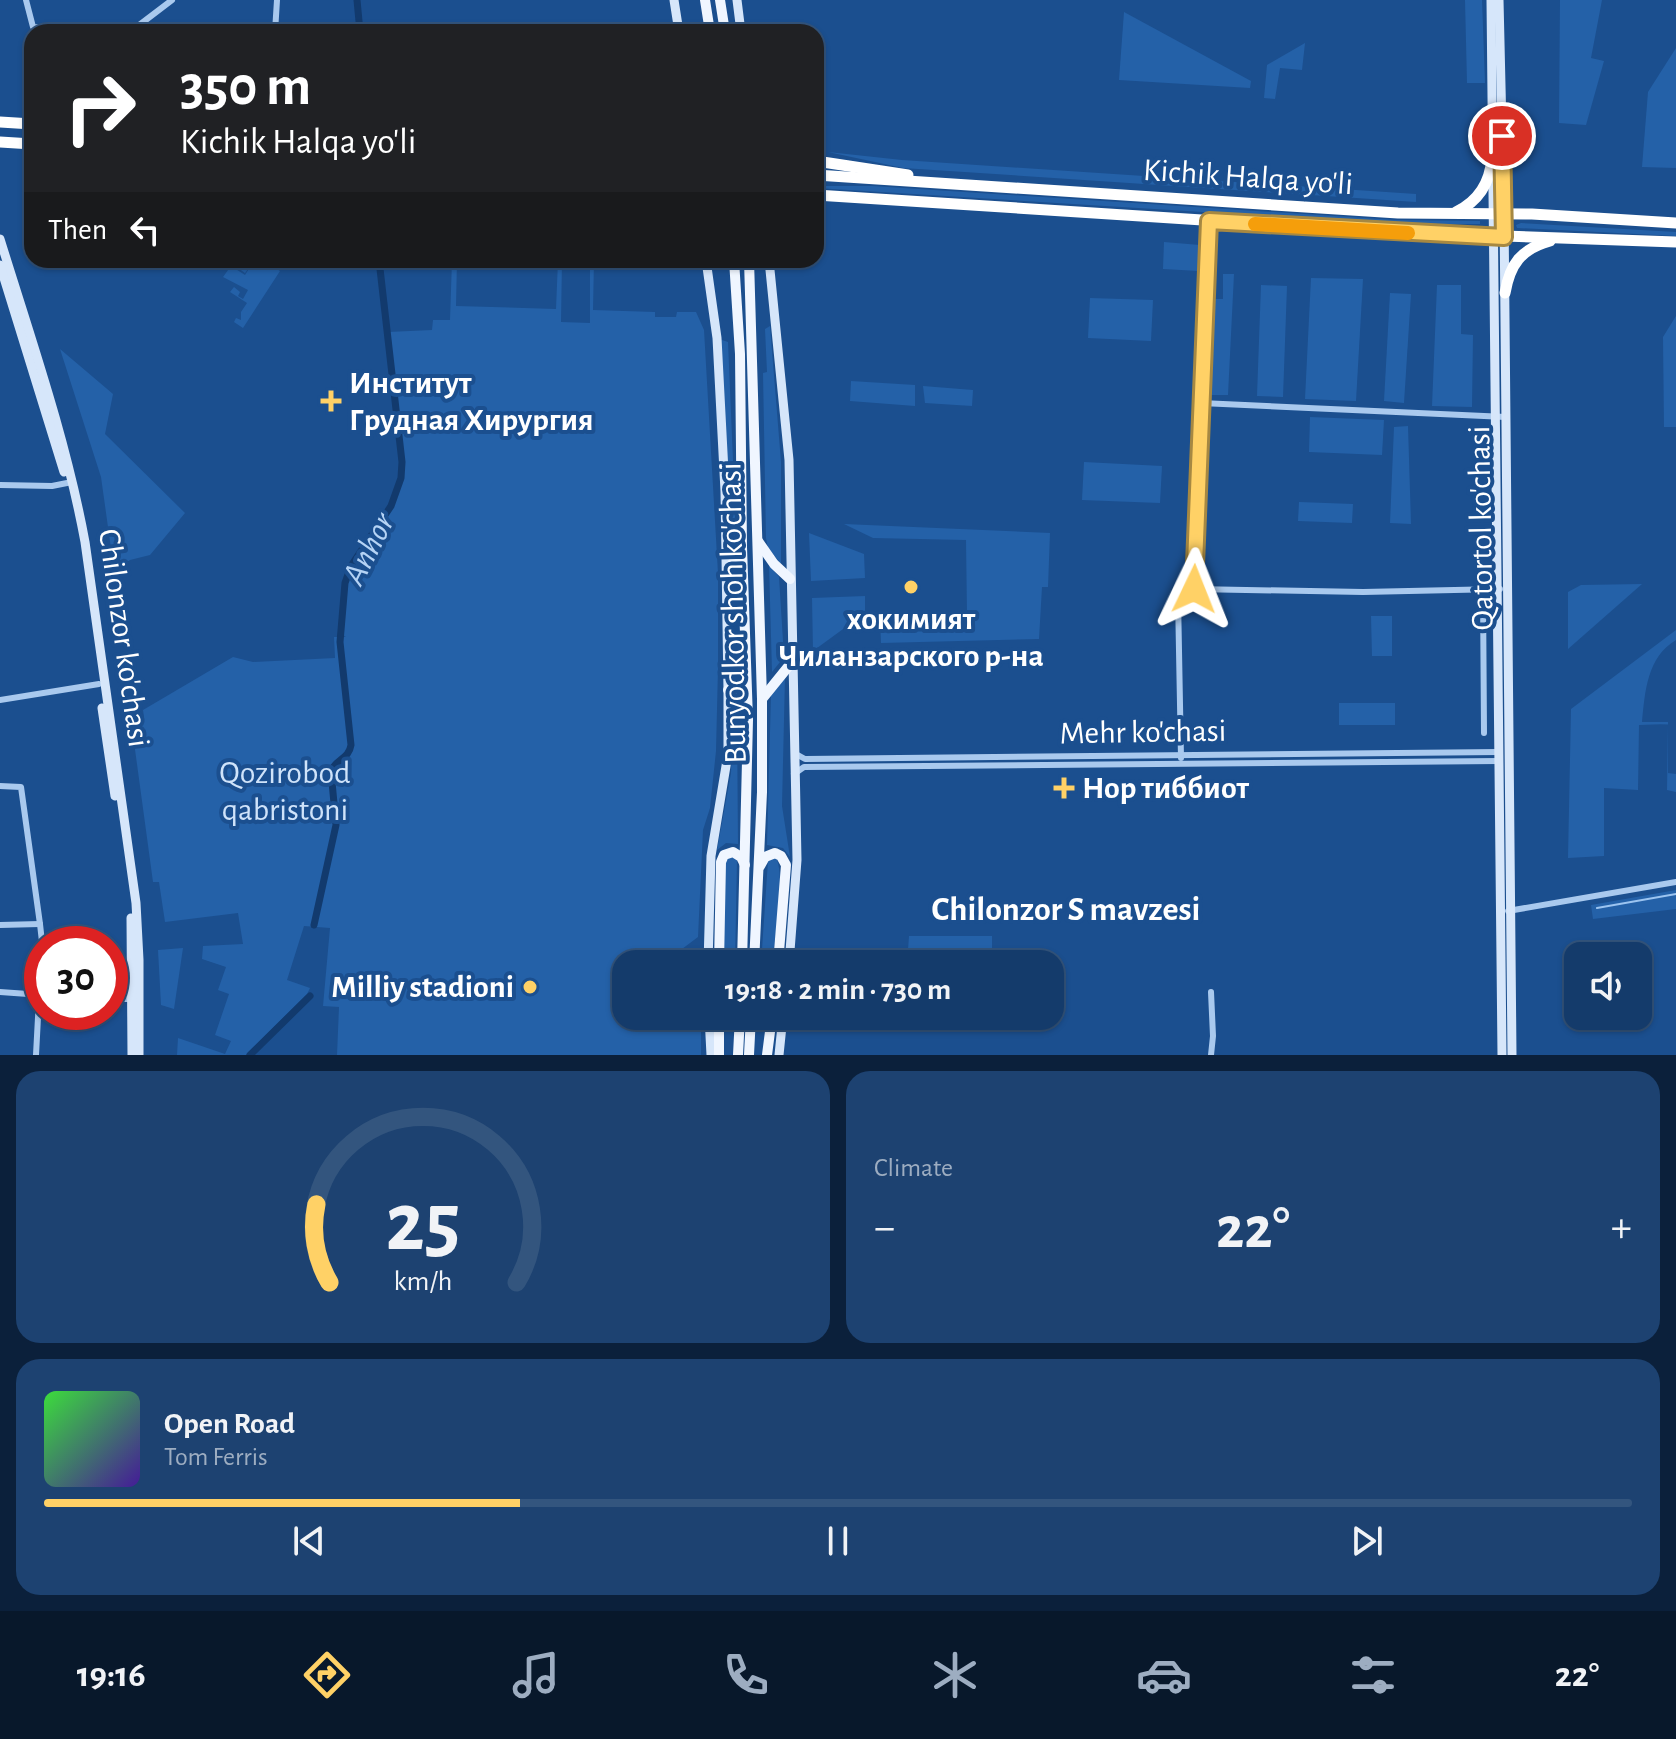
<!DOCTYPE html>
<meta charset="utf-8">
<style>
body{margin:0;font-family:"Alegreya Sans",sans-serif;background:#1d4271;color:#f1f3f6;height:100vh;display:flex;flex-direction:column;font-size:30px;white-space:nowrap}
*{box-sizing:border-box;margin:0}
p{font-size:26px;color:#9dadc1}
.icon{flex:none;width:44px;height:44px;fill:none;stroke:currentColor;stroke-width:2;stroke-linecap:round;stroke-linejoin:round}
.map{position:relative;height:1055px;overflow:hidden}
.drawer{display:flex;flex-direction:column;gap:16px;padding:16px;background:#0b203b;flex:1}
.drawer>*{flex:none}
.guide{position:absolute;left:24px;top:24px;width:800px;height:244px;border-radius:24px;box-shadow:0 2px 6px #0004,0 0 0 2px #33557e;background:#202124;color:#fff;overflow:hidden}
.buttons{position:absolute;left:1564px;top:942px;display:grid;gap:16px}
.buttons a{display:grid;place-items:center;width:88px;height:88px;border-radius:16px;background:#143b6b;box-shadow:0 2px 6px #0004,0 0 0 2px #33557e;font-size:40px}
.speed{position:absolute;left:24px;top:926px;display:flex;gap:16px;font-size:40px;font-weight:700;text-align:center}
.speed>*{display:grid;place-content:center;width:104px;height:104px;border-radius:50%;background:#143b6b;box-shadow:0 2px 6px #0004,0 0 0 2px #33557e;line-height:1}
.speed .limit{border:12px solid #d22;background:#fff;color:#111}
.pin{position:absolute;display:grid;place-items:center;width:68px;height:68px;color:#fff;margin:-34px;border:4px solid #fff;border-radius:50%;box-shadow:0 2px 8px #0007}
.me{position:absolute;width:88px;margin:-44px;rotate:2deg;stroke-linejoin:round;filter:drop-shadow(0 0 6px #0008)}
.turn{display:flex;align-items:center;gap:28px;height:168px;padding:0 24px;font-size:36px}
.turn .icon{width:104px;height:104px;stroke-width:2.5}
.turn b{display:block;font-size:56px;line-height:68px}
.then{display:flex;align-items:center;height:76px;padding:0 24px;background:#0003;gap:16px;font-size:30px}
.big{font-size:60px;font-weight:700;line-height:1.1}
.drawer .tile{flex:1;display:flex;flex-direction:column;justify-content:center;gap:12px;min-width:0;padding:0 28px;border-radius:24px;background:#1d4271}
.drawer .dial{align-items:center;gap:0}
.dial svg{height:208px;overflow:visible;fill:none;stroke:#33557e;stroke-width:7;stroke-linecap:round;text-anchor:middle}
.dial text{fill:#f1f3f6;stroke:none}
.song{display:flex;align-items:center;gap:24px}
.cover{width:96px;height:96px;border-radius:12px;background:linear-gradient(135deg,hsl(120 70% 55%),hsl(260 70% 35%))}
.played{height:8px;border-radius:4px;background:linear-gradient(90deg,#ffd166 30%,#33557e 30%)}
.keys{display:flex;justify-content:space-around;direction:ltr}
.heat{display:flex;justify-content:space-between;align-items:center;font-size:44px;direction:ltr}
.drawer .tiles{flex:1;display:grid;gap:16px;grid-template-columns:1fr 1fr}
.tile:last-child{grid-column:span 2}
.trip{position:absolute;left:612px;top:950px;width:452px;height:80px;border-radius:24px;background:#143b6b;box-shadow:0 2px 6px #0004,0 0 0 2px #33557e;font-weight:700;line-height:80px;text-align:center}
.menu{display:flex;height:128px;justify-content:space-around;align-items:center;background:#08182b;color:#9dadc1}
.menu .icon{width:56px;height:56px}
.menu .current{color:#ffd166}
.menu b{font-size:36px;color:#f1f3f6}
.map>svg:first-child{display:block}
</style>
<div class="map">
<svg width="1676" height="1055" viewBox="0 0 1676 1055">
<rect width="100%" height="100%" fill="#1b4f8f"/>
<g fill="#2461a8">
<polygon points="1465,0 1482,0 1485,83 1467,83"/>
<polygon points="1560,0 1602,0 1591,58 1604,61 1586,125 1559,123"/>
<polygon points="1124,12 1251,81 1250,88 1119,80"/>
<polygon points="1305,43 1302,70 1280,68 1275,99 1264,98 1267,65"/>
<polygon points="1676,48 1676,168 1642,167 1648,92"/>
<polygon points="828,152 902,160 1416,194 1416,202 903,168"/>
<polygon points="816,186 873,186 1396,220 1480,221 1480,224 1396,224 816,188"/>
<polygon points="1521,223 1676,232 1676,236 1517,228 1516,225"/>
<polygon points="1164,242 1200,245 1199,271 1163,269"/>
<polygon points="233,260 264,260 280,271 243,328 234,322 236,318 241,320 241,312 247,303 230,292 234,287 240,292 238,296 243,299 248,290 223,277 231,266 245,275 252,264 245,273 231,263"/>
<polygon points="452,260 457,260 456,306 556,309 558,260 562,260 561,322 590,323 590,260 594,260 593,310 655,312 655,317 676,317 677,312 696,312 704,330 718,573 718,668 716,751 710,808 703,830 698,937 682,949 693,964 626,964 626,1016 701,1016 701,1055 337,1055 339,1007 323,1006 330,928 304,926 287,980 310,988 307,994 246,1055 177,1055 178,1038 225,1054 231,1041 215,1035 229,994 218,990 226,967 202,959 203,946 243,944 238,913 165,922 159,882 153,882 131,720 144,717 143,710 233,657 253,662 335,658 334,637 346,637 341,634 348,575 391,506 401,478 400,440 388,332 432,330 433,320 450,320"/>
<polygon points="1223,274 1234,274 1228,395 1210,395 1214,299 1223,299"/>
<polygon points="1311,278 1363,279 1356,401 1305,399"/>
<polygon points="1261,285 1287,286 1283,397 1257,396"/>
<polygon points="1437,285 1461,285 1461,334 1473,335 1472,407 1432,406"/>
<polygon points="1390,293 1411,294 1404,403 1384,401"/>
<polygon points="1090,298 1153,300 1151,341 1088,338"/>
<polygon points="1676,316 1676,427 1664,427 1663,337"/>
<polygon points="770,326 781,462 781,564 768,548 766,538 763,373 767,372 765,329"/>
<polygon points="719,339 728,342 735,508 735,542 729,551"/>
<polygon points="60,349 113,394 105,434 185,513 150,555 130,560 114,570 101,477"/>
<polygon points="851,381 915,385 915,406 850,401"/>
<polygon points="923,386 973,390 972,406 925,403"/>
<polygon points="1310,417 1384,420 1382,455 1309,452"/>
<polygon points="1408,426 1411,524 1390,523 1394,427"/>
<polygon points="1084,462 1162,466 1160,503 1082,500"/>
<polygon points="1299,502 1353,504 1352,523 1298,521"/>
<polygon points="844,524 1050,533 1048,587 1042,587 1039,639 881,643 880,619 967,614 966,540 873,538"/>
<polygon points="809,533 864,554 865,578 811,581"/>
<polygon points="769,565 779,577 784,657 772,672"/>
<polygon points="1642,584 1568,649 1568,592 1581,585"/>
<polygon points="865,596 865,613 813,651 812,598"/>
<polygon points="1371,616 1392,616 1392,656 1372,656"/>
<path d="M1676 630V640C1647 657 1645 692 1642 722H1668V773L1676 774V792L1667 790 1668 724 1639 725 1638 790 1604 788V856L1568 858 1571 709Z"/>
<polygon points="785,676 782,806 790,857 783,848 767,845 771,695"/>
<rect x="1339" y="703" width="56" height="22"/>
<polygon points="733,707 737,717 738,844 726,843 717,850 731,773"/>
<polygon points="728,855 737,859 735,964 722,964 725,859"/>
<path d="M776 858C786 876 774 941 772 964H761L768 861Z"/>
<polygon points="1676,890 1676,909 1593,919 1591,905"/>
<polygon points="909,936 992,936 992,964 907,964"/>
<polygon points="183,948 174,1009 161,1005 158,950"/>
</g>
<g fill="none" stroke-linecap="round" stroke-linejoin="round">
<polyline stroke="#9cc4f0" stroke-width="2" points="1597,908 1676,894"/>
<g stroke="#123a6d" stroke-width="7">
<polyline points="357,0 360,32"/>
<path d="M314 925 336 825 331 771C336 759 349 759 351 745L340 642 345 583 351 566 391 506 401 478 402 462 379 260"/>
<polyline points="250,1055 310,996"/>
</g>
<g stroke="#a9c9ee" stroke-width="6">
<polyline points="26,0 33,27 112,32"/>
<polyline points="130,32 172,0"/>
<polyline points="275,32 277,0"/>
<polyline points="1201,403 1506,417"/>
<polyline points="0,485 52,486 72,482"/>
<polyline points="1194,589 1209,221"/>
<polyline points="1483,590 1484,733"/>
<polyline points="0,700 99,684"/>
<polyline points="796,754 805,759 1499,752"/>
<polyline points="1181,758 1178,597 1184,591 1194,589 1363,592 1500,589"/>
<polyline points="794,774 804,767 1499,761"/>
<polyline points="0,786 21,787 40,924 42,942 36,1055"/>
<polyline points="1508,911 1676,882"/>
<polyline points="0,925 40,924"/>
<polyline points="0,992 42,995"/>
<polyline points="110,999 132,999"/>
<polyline points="1211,1055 1213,1036 1211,992"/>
</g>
<g stroke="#d6e6fa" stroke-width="9">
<polyline points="674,0 679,32"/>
<polyline points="737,0 741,32"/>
<polyline points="1491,0 1502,1055"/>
<polyline points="1499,0 1504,214 1512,1055"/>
<path d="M0 239C31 339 66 439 85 542L136 903 139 960V1055"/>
<polyline points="706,260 717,338 725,491 728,690 728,754 711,856 708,964"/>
<polyline points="769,260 789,460 797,860 789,964"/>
<polyline points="0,265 64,472"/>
<polyline points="102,708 115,796"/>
<polyline points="131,918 132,1055"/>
<polyline points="709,1016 711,1055"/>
<polyline points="779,1055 783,1016"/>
</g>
<g stroke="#f0f6ff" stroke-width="10">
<polyline points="705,0 710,32"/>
<polyline points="720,0 725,32"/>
<polyline points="734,260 740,354 742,547 748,720 742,964"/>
<polyline points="749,260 762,699 762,792 754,964"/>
<polyline points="758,541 774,564 790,579"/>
<polyline points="727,572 741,549"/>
<polyline points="728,690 747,718"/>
<polyline points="762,699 792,662"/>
<polyline points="760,866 765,857 775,853 781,856 786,865 778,964"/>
<polyline points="719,964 721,862 724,855 733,852 741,857 745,865"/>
<polyline points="719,1016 719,1055"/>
<polyline points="738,1055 740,1016"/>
<polyline points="749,1055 751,1016"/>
<polyline points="767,1055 772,1016"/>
</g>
<g stroke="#fff" stroke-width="11">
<polyline points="0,122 32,124"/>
<polyline points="0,142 32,144"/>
<polyline points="816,161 908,175"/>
<polyline points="816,175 1398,213 1532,214 1676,223"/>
<polyline points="816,195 1388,232 1676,242"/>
<path d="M1456 212C1479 201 1490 183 1492 158"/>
<path d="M1505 293C1510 264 1521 249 1550 241"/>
</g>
</g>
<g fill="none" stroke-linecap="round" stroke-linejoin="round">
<defs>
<polyline id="route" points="1194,589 1209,221 1504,237 1502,136"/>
</defs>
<use href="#route" stroke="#a68842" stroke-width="20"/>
<use href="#route" stroke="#ffd166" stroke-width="14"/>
<polyline stroke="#f59e0b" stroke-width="14" points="1255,224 1408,233"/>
</g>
<g fill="#ffd166" stroke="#1b4f8f" stroke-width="3">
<path d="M327 389h8v8h8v8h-8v8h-8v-8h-8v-8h8z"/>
<circle cx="911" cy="587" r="8"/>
<path d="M1060 776h8v8h8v8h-8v8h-8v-8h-8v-8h8z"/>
<circle cx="530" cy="987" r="8"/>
</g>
<g text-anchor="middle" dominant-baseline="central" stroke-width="8" stroke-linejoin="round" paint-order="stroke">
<g font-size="32" fill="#fff" stroke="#1b4f8f">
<text transform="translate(1248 177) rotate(4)">Kichik Halqa yo'li</text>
<text transform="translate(1481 528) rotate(-91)">Qatortol ko'chasi</text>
<text transform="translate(733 613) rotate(-91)">Bunyodkor shoh ko'chasi</text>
<text transform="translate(124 638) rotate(82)">Chilonzor ko'chasi</text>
<text transform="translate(1143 732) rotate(-1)">Mehr ko'chasi</text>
</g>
<g font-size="32" font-weight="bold" fill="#fff" stroke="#1b4f8f" text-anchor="start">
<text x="349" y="383">Институт<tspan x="349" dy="37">Грудная Хирургия</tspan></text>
<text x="911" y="619" text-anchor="middle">хокимият<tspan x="911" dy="37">Чиланзарского р-на</tspan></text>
<text x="1082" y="788">Нор тиббиот</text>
<text x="514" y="987" text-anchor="end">Milliy stadioni</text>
</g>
<g font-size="32" fill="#cfe3fa" stroke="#1b4f8f">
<text x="285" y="773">Qozirobod<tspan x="285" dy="37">qabristoni</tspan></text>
</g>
<g font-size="34" font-style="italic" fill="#b5d3f5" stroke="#1b4f8f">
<text transform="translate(369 549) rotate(-63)">Anhor</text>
</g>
<g font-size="34" font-weight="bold" fill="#fff" stroke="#1b4f8f">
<text x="1066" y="910">Chilonzor S mavzesi</text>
</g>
</g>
</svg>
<div class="buttons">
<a><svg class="icon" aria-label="sound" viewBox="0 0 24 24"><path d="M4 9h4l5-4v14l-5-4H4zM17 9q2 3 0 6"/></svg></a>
</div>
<div class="speed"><div class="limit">30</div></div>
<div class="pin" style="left:1502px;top:136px;background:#d93025"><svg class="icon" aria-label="arrive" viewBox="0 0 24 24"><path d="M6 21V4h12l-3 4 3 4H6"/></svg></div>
<svg class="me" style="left:1194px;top:589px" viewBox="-20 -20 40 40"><path d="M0-17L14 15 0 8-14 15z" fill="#ffd166" stroke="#fff" stroke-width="4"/></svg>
<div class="trip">19:18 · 2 min · 730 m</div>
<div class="guide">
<div class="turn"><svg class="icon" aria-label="right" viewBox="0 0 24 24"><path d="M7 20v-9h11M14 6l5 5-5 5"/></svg><div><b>350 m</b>Kichik Halqa yo'li</div></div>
<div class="then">Then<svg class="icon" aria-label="left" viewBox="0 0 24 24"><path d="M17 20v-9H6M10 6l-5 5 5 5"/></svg></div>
</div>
</div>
<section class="drawer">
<div class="tiles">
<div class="tile dial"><svg viewBox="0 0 100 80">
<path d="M14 69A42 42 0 1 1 86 69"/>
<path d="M14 69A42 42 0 0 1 9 39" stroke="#ffd166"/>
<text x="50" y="56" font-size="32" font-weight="700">25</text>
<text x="50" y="72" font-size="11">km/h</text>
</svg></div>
<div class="tile"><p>Climate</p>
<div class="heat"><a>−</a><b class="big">22°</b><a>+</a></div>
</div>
<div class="tile">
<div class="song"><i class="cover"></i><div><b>Open Road</b><p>Tom Ferris</p></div></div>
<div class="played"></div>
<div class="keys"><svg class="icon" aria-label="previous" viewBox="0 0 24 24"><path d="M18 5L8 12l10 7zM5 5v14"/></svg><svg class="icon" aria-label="pause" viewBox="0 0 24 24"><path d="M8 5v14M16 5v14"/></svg><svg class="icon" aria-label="next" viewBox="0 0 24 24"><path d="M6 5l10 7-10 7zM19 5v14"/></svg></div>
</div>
</div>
</section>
<nav class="menu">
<b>19:16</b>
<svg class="icon current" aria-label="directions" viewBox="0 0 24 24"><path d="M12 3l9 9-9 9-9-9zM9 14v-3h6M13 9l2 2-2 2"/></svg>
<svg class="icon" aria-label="music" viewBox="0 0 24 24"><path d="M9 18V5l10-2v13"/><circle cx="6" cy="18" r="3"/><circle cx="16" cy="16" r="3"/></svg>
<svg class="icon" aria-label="phone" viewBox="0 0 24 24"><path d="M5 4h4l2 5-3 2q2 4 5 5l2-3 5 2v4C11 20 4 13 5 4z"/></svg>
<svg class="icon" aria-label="climate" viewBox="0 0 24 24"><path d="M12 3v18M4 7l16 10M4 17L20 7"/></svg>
<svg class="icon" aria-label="car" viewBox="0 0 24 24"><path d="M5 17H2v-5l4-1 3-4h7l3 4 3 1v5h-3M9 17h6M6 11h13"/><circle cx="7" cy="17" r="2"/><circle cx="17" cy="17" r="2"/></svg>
<svg class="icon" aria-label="filters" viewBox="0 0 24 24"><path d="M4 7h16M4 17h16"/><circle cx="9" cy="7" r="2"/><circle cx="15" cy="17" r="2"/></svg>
<b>22°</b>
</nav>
